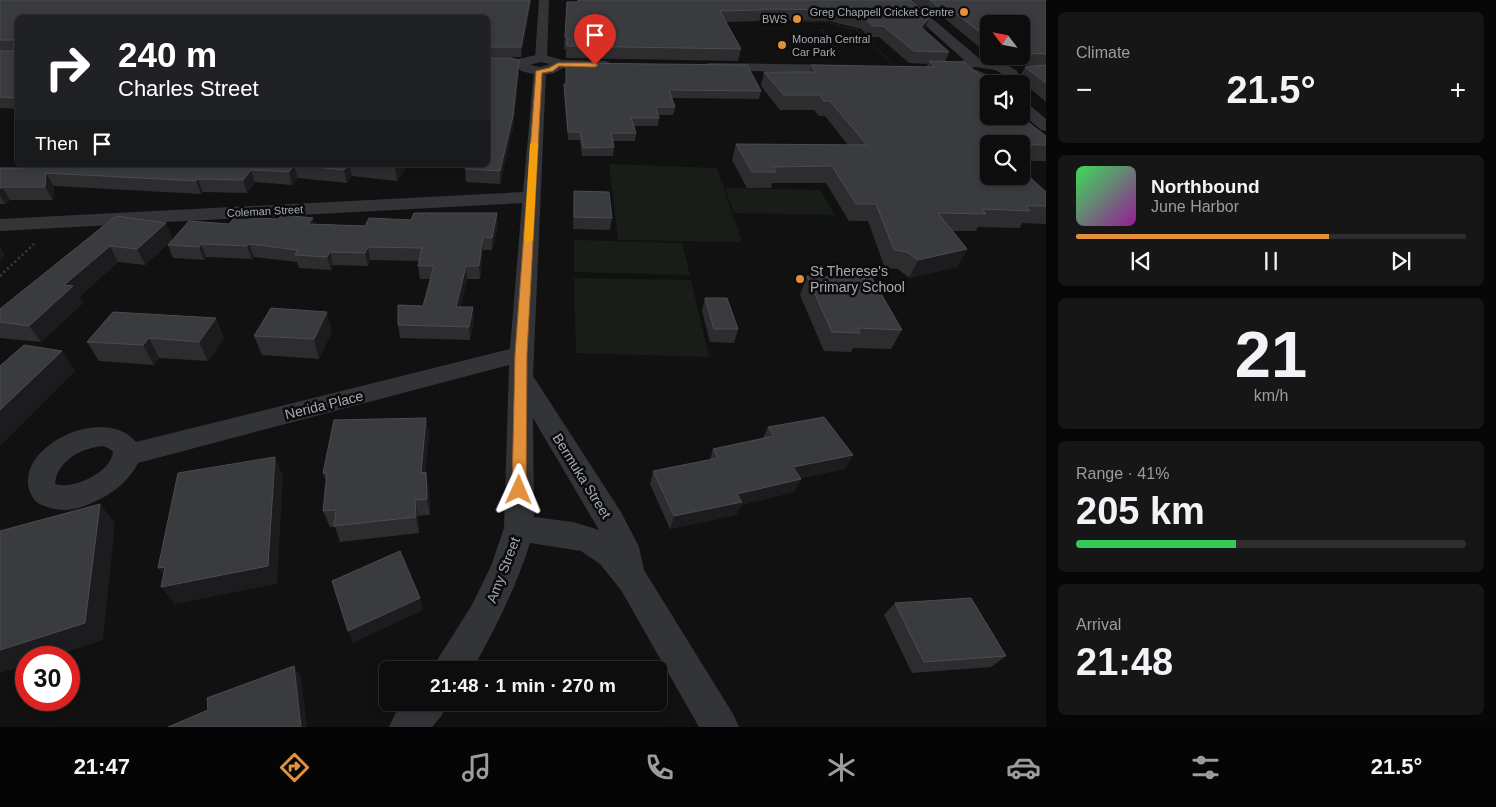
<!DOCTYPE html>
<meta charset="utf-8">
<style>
body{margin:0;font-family:Arial,sans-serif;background:#161617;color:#f1f3f6;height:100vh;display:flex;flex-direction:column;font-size:19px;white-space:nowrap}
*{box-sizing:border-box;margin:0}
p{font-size:16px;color:#9a9c9e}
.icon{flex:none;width:28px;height:28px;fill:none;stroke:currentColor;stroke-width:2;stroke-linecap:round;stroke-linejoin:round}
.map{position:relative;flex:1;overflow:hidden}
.side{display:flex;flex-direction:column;gap:12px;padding:12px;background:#070708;width:450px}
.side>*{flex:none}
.guide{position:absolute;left:15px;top:15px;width:475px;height:152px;border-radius:8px;box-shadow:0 2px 8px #0003,0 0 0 1px #2d2d2e;background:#202124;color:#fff;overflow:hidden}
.needle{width:32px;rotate:302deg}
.tools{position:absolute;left:980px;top:15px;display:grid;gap:10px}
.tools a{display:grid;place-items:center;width:50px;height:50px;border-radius:8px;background:#0d0d0e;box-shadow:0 2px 8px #0003,0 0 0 1px #2d2d2e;font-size:25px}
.speed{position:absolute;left:15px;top:646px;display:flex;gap:10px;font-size:25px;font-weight:700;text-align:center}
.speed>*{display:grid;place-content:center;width:65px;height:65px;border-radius:50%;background:#0d0d0e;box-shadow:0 2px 8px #0003,0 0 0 1px #2d2d2e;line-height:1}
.speed .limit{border:8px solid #d22;background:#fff;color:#111}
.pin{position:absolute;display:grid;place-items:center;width:42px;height:42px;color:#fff;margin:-51px -21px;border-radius:50% 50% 50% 0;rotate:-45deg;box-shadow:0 0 5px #0007}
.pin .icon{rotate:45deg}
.me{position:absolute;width:55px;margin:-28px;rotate:1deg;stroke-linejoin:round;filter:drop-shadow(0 0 4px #0008)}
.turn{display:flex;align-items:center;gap:18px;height:105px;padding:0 20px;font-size:22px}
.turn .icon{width:65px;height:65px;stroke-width:2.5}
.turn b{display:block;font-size:35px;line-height:42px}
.then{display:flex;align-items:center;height:48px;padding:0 20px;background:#0003;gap:10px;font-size:19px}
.big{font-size:38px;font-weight:600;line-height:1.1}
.side .card{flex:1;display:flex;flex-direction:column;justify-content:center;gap:8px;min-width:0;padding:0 18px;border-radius:8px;background:#161617}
.side .dial{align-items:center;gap:0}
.dial b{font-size:65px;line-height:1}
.song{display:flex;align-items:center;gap:15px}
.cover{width:60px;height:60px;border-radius:8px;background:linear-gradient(135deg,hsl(130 70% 55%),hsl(300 70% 35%))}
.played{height:5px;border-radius:2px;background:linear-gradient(90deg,#e2913a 65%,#2d2d2e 65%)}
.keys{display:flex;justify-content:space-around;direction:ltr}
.heat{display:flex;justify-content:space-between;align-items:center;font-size:28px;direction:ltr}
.charge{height:8px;border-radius:4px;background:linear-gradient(90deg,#34c759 41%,#2d2d2e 0)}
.trip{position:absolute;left:379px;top:661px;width:288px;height:50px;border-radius:8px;background:#0d0d0e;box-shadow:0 2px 8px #0003,0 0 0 1px #2d2d2e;font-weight:600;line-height:50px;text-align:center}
.dock{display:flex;height:80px;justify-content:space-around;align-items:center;background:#050506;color:#9a9c9e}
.dock .icon{width:35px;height:35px}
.dock .selected{color:#e2913a}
.dock b{font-size:22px;color:#f1f3f6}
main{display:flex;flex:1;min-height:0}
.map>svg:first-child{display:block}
</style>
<main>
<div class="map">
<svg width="1046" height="727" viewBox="0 0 1046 727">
<rect width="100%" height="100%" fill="#111112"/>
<g fill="#181d18">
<polygon points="609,164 717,168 742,242 618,240"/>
<polygon points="725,188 820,190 835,215 734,213"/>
<polygon points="574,240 682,243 690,275 574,272"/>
<polygon points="574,278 691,280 709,357 576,353"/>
</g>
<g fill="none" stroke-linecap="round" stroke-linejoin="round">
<g stroke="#393b3e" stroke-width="1" stroke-dasharray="1 2" stroke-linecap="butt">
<polyline points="759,18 761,20 826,22 857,30 894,65"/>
<polyline points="824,30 821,30 839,51"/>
</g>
<polyline stroke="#393b3e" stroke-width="2.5" stroke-dasharray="2 3" stroke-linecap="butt" points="0,276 34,244"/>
<g fill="#323437" fill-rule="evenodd">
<polygon points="539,0 549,0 547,58 541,62 535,58"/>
<path d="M540 67 546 71 533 376 621 512 639 547 644 570 733 714 739 727H699L621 590 600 564 581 551 530 543C516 588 495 629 472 670H434L439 657 472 605 491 566 504 528 509 365 138 463C126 486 106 498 82 507 70 511 57 511 45 506 38 504 34 501 31 494 10 450 102 402 136 442L510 349 522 203 0 231V219L523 192 534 71ZM533 418 599 530 573 522 534 517ZM103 446 110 449 113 452C111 472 74 490 55 484 57 460 82 448 103 446Z"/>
<polygon points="1021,101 1026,102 1046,119 1046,131 1041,130 1021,113"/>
<polygon points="404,702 447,702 442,715 432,727 389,727 395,714"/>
</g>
<g fill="#323437" fill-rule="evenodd">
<path d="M897 0H910L980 59 1004 63 1017 71 1019 76C1007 92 966 82 956 68L961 61 964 60ZM976 67 995 70 1002 74H986L971 68Z"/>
<path d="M541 54 562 60 604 61 609 62 611 65 609 68 604 69 563 68 554 73 540 76 521 71 515 66 518 59ZM541 62 550 64 540 67 530 65Z"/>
<polygon points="710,63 847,65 852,66 854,69 852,72 847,73 705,70 703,67 705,64"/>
</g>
</g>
<g fill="#2d2d30">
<polygon points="0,0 531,2 521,57 488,58 488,18 18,18 18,109 0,108"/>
<polygon points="911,0 925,28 924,30 949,52 945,62 989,116 1046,136 1046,161 1021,161 1021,144 989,144 1046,192 1046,224 1022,223 1020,228 978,227 976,231 952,231 967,249 957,267 909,278 898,269 885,268 868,221 849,221 826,183 772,183 771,188 747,188 732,160 736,144 848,145 825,116 819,116 814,110 780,110 761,86 764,72 809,72 811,65 926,67 928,64 909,63 879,37 869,37 861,29 829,21 759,20 759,21 726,22 741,49 738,61 566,58 566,49 564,49 567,2"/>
<polygon points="912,0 1046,0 1046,102 1019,79 1025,67 1033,66 1010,65 994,59 990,56 1021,56 1021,24 989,24 989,55 938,13 934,18"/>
<polygon points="519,71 513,128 500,184 466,182 465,169"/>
<polygon points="564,84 761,91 759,99 671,98 675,107 673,115 658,115 659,118 658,126 634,126 636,133 635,141 613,141 614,147 613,156 582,156 580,140 568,140 564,92"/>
<polygon points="29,165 408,165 397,181 352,176 347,183 298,178 292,185 255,182 247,193 203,192 201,194 54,186 53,200 10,200 5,204 0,204 0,168 25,168"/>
<polygon points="574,191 612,218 610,230 573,229"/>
<polygon points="116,216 173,239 229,224 314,224 365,226 498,226 492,250 483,250 480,279 467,279 460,307 474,320 470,340 400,338 398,325 423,306 431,279 420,279 418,266 419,261 370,260 368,266 333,265 331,270 299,268 297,262 254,257 252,259 206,257 204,260 173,258 168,245 171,241 145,265 118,262 79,297 83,303 41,342 0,338 0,309"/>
<polygon points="807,276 902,330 891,349 853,348 851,352 824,351 800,295"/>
<polygon points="705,298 738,329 734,343 710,342 702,311"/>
<polygon points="113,312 224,338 208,361 159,358 154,365 99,361 87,342"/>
<polygon points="332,331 319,359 262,355 254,336"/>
<polygon points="426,418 429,434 425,472 429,488 430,515 418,516 419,533 340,542 335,527 330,527 323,511 326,482 323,473"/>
<polygon points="768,427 853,455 845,469 800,478 801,479 794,492 741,505 736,515 670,529 650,484 653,471 710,460 713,449 763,438"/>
<polygon points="895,603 1006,656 991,667 912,673 884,615"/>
</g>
<g fill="#1c1c1e">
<polygon points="530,0 531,0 531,2 521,57 521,47"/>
<polygon points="942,3 938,13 934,18 938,7"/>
<polygon points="930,17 925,28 916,39 921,27"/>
<polygon points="519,60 519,71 513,128 500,184 500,171"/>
<polygon points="294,165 298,178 292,185 289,172"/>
<polygon points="348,165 350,165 352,176 347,183 344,170"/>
<polygon points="397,165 408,165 397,181 395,168"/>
<polygon points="251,170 255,182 247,193 243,180"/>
<polygon points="46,173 54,186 53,200 45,187"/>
<polygon points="198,179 203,192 201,194 196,181"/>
<polygon points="2,187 10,200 5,204 0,196 0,189"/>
<polygon points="497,213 498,226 492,250 492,238"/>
<polygon points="313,218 316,230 308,224"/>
<polygon points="166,223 173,239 145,265 137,249"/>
<polygon points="483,237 483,250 480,279 479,266"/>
<polygon points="201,244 206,257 204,260 199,247"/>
<polygon points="249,244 254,257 252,259 247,246"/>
<polygon points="110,246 118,262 79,297 83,303 41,342 29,326 64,285"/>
<polygon points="0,247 5,255 0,260"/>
<polygon points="368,247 370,260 368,266 365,253"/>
<polygon points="967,249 957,267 909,278 918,260"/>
<polygon points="330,252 333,265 331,270 327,257"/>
<polygon points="466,266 467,279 458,320 456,307"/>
<polygon points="473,307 474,320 470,340 469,327"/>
<polygon points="327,312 332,331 319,359 314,339"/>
<polygon points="216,318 224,338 208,361 199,342"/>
<polygon points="149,338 159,358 154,365 143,345"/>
<polygon points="62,351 75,371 0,446 0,410"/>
<polygon points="426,418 429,434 424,489 421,473"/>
<polygon points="853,455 845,469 786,481 793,467"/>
<polygon points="275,457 283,476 277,584 175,604 161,587 171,585 158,568"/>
<polygon points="426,472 429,488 430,515 427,499"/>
<polygon points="801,479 794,492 741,505 736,515 670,529 674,516 737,494"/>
<polygon points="415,500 418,516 419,533 416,517"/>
<polygon points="100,504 115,523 103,640 48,658 26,658 26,665 0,673 0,650"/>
<polygon points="420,598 423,610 353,643 348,631"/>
<polygon points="294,666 301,677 307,727 301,727"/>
</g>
<g fill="#3a3b3e" stroke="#4a4c50">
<polygon points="0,0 530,0 521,47 488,47 488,18 310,18 312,16 255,15 252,18 18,18 18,98 0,97 0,51 14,51 14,40 0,40"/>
<polygon points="578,0 911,0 930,17 921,27 949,52 914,51 883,26 873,26 864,18 832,10 760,9 761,10 720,11 741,49 567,46 567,37 565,37 567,2 578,2"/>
<polygon points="930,0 1046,0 1046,54 1021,53 1021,24 989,24 989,39 942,3 938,7"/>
<polygon points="488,58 510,58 519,60 513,116 500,171 465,169 467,165 488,165"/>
<polygon points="929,61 964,62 990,84 989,84 989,116 1020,116 1046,136 1046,145 989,144 989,176 1021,176 1021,169 1046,192 1046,206 1026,206 1030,211 982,209 986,214 938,213 967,249 918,260 907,252 894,250 876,204 856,204 832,166 773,167 776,172 752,172 736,144 867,145 830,101 824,101 819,95 784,95 764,72 816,72 811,65 935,67"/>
<polygon points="566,63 747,65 761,91 669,90 675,107 656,107 659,118 631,118 636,133 611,133 614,147 583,148 580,132 568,132 564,84 566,84"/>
<polygon points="1046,65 1046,83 1025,67"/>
<polygon points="29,165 294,165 289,172 251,170 243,180 198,179 196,181 46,173 45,187 2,187 0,189 0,168 25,168"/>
<polygon points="295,165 348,165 344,170"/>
<polygon points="367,165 397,165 395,168"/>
<polygon points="574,191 609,192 612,218 574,217"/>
<polygon points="414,213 497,213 492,238 483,237 479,266 466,266 456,307 473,307 469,327 398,325 398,305 423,306 434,266 418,266 422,248 368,247 365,253 330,252 327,257 295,255 298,250 249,244 247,246 201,244 199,247 168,245 189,221 229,224 235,217 278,219 282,215 313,218 308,224 365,226 369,218 411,220"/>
<polygon points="116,216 166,223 137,249 110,246 64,285 73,286 29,326 0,322 0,309"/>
<polygon points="807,276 872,278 902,330 858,328 860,333 832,332"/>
<polygon points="705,298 727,298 738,329 714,329"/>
<polygon points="271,308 327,312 314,339 254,336"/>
<polygon points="113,312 216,318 199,342 149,338 143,345 87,342"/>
<polygon points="24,345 62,351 0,410 0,366"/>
<polygon points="824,417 853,455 793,467 801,479 737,494 742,502 674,516 653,471 718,458 713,449 774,436 768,427"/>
<polygon points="426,418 421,473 426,472 427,499 415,500 416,517 334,526 336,510 323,511 327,473 323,473 334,420"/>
<polygon points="275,457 268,566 161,587 165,567 158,568 178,473"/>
<polygon points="100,504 85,623 0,650 0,531"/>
<polygon points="400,551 420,598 348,631 332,581"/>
<polygon points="971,598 1006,656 924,662 895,603"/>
<polygon points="294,666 301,727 168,727 208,710 207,698"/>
</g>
<polygon fill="#e2913a" stroke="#935e26" points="558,63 595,63 598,65 595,67 559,66 553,71 542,73 527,354 526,490 524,494 519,496 514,494 512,490 515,354 536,71 549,68"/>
<polygon fill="#f59e0b" points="534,142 538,144 533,240 528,242 524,240 530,144"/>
<g fill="#e2913a" stroke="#0c0c0d" stroke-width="2">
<circle cx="964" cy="12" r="5"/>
<circle cx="797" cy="19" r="5"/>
<circle cx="782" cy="45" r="5"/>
<circle cx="800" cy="279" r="5"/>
</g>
<g text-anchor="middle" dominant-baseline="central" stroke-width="5" stroke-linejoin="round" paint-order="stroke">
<g font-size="11" fill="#a4aab2" stroke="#0c0c0d" text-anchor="end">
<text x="954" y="12">Greg Chappell Cricket Centre</text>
<text x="787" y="19">BWS</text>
<text x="792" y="39" text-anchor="start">Moonah Central<tspan x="792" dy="13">Car Park</tspan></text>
</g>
<g font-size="11" fill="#a4aab2" stroke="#0c0c0d">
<text transform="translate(265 211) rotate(-3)">Coleman Street</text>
</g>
<g font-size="14" fill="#a4aab2" stroke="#0c0c0d" text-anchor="start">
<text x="810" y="271">St Therese's<tspan x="810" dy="16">Primary School</tspan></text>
</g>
<g font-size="14" fill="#a4aab2" stroke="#0c0c0d">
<text transform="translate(324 405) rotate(-14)">Nerida Place</text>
<text transform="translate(582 476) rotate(58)">Bermuka Street</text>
<text transform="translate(503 570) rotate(-69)">Amy Street</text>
</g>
</g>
</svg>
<div class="tools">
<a><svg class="needle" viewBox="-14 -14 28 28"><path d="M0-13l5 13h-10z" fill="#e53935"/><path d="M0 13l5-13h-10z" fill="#9a9c9e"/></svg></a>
<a><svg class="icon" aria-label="sound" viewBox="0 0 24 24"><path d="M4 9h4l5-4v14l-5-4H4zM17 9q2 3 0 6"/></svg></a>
<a><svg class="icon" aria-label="search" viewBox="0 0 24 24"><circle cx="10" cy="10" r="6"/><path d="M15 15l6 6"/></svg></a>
</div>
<div class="speed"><div class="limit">30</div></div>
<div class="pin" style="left:595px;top:65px;background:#d93025"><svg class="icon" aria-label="arrive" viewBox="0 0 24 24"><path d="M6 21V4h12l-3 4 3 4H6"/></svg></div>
<svg class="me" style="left:519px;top:490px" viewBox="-20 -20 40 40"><path d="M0-17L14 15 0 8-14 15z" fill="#e2913a" stroke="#fff" stroke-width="4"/></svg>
<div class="trip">21:48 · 1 min · 270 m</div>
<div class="guide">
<div class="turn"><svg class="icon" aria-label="right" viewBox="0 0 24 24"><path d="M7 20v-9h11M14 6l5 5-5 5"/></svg><div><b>240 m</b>Charles Street</div></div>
<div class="then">Then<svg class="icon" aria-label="arrive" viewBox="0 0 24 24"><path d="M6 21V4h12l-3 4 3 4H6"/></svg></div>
</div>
</div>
<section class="side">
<div class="card"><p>Climate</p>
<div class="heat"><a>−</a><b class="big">21.5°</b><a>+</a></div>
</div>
<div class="card">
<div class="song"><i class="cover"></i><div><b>Northbound</b><p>June Harbor</p></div></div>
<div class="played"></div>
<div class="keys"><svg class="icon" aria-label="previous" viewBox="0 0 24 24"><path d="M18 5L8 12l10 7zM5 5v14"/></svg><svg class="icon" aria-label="pause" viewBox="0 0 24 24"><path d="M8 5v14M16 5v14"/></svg><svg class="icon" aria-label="next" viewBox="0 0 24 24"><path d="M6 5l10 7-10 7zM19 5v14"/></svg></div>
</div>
<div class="card dial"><b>21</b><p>km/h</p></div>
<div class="card"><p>Range · 41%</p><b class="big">205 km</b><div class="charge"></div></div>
<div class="card"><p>Arrival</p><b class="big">21:48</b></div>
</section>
</main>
<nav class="dock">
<b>21:47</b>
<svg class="icon selected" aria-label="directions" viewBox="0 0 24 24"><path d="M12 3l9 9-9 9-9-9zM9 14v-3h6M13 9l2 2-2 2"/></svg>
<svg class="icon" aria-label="music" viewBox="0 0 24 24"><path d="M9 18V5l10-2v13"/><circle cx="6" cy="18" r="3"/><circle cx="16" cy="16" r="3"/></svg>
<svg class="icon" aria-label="phone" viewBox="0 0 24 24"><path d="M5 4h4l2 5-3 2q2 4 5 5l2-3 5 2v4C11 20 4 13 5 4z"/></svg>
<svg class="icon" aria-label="climate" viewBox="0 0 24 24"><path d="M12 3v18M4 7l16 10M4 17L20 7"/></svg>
<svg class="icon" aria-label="car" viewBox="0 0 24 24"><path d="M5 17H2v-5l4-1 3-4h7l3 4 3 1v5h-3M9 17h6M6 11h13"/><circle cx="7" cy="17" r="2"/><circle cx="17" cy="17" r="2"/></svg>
<svg class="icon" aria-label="filters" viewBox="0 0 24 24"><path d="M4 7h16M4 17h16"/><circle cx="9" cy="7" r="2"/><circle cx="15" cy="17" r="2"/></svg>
<b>21.5°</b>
</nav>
